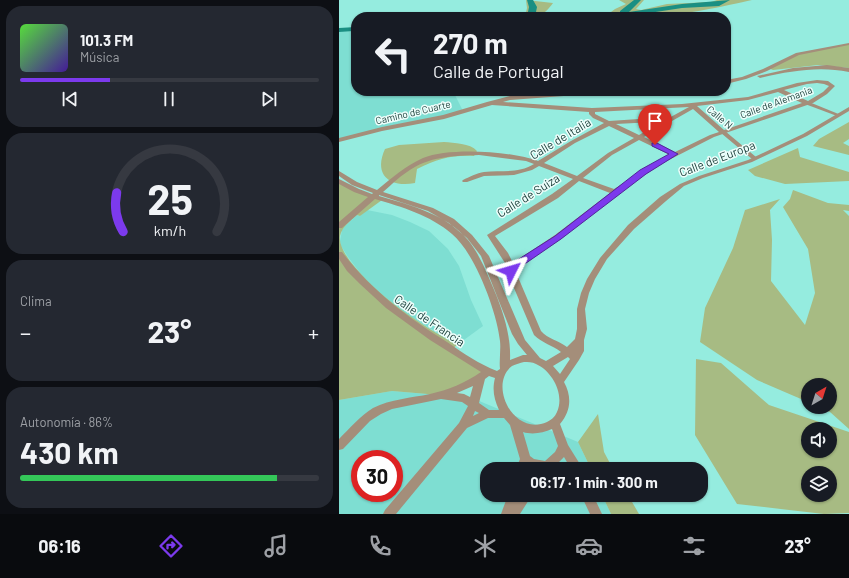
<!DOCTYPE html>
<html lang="es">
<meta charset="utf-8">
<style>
body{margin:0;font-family:Barlow,sans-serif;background:#242831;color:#f1f3f6;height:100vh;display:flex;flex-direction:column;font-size:15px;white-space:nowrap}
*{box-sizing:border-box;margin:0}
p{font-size:13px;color:#9ea1a6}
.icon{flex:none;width:22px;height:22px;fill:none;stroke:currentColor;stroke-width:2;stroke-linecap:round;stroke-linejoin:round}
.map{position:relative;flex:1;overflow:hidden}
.sheet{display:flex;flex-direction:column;gap:6px;padding:6px;background:#0d0f14;width:339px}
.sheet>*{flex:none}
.top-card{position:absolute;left:12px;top:12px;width:380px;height:84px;border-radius:16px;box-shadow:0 1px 3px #0004;background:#171b24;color:#f1f3f6;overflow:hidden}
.needle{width:26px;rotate:39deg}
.tools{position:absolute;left:462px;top:378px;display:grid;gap:8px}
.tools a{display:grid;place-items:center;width:36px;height:36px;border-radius:50%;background:#171b24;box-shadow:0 1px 3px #0004;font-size:20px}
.speed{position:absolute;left:12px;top:450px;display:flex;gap:8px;font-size:20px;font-weight:700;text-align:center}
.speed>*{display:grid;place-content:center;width:52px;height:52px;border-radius:50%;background:#171b24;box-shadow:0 1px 3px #0004;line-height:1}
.speed .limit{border:6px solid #d22;background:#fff;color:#111}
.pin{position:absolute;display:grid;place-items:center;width:34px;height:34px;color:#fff;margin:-41px -17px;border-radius:50% 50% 50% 0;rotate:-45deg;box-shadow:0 0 4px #0007}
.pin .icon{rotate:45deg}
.me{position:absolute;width:44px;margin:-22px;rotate:50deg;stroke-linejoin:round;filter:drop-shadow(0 0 3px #0008)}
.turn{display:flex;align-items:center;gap:14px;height:84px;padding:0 16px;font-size:18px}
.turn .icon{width:52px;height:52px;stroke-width:2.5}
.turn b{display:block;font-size:28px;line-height:34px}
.big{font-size:30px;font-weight:700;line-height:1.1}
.sheet .card{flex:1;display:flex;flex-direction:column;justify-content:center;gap:6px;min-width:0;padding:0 14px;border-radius:16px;background:#242831}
.sheet .dial{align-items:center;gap:0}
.dial svg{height:104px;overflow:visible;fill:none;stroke:#363941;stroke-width:7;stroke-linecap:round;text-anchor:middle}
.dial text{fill:#f1f3f6;stroke:none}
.song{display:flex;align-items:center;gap:12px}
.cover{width:48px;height:48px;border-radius:6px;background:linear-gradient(135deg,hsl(110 70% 55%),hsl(260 70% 35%))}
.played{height:4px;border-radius:2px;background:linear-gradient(90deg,#7c3aed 30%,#363941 30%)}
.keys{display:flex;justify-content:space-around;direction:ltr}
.heat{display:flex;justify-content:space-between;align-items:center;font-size:22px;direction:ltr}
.charge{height:6px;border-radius:3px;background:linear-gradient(90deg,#34c759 86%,#363941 0)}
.trip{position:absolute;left:141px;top:462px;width:228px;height:40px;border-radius:16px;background:#171b24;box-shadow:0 1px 3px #0004;font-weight:700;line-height:40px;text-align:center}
.dock{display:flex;height:64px;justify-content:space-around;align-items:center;background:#090b0e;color:#9ea1a6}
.dock .icon{width:28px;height:28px}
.dock .on{color:#7c3aed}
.dock b{font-size:18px;color:#f1f3f6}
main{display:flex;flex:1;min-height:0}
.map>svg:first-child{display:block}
</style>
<main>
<section class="sheet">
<div class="card">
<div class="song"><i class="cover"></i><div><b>101.3 FM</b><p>Música</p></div></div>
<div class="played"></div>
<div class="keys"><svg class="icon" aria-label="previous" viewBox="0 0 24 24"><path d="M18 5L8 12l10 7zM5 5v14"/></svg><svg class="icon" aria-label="pause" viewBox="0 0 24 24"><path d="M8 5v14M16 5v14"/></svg><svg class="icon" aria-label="next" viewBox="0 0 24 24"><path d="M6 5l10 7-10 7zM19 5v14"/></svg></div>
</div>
<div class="card dial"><svg viewBox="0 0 100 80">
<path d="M14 69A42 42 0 1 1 86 69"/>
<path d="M14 69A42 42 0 0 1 9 39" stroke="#7c3aed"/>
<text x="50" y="56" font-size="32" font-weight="700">25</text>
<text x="50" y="72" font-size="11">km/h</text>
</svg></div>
<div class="card"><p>Clima</p>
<div class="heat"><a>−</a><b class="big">23°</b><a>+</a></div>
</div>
<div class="card"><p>Autonomía · 86%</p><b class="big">430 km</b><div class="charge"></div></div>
</section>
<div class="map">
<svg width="510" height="514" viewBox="0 0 510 514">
<rect width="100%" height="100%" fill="#95ecdf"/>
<g fill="#7eded2" fill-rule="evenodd">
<polygon points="0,32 17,32 17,91 114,91 124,111 0,140"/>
<polygon points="28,210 53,215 71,222 90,231 109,249 120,266 132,300 144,326 118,345 69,315 42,294 25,278 9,257 2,246 1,241 3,230 7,225 18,215 21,216"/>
<path d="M53 391 133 398 239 442 252 469H148V495H263L272 514H0V400ZM21 459H55V493H21Z"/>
</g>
<g fill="#a7bb83" fill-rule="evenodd">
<path d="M187 0 214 3C205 15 201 17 186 17L188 8Z"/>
<path d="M280 0H305L297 9 302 10 328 4 372 2 378 0H413C382 7 299 26 272 12L276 9 287 4Z"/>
<polygon points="510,44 510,68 479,65 434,70 429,68 459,54"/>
<polygon points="510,122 510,139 504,143 510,146 510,155 474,146 480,139"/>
<path d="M105 142C115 143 131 143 138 151L135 156C111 155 99 159 78 169L76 183C51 188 34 175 46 149L60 145Z"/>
<polygon points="459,148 461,157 510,172 510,181 446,184 416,176 409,170"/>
<path d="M0 181 43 200 21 216 18 215C11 221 3 227 1 236 0 245 6 254 11 261 40 298 78 322 118 345L113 349 149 372 100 395 53 391 0 400Z"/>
<polygon points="454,190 489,203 510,205 510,211 504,210 510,216 510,429 491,412 479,407 491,407 491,385 469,385 469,402 418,380 361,342 366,308 394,248 406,210 441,199 431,210 433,240 432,281 466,325 476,293 469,249 444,207 451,199"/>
<path d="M357 359 382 363 430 405 510 432V513L485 514 398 504 356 435ZM469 429H491V451H469ZM469 473H491V495H469Z"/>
<polygon points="259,414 265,452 274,469 252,469 239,442"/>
<polygon points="263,495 289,495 300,514 272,514"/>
</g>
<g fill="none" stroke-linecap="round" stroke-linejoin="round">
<g fill="#1b8f83" fill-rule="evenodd">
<polygon points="188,0 194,0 198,7 196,17 188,17 190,7"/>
<polygon points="295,0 302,0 290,12 343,4 391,0 380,6 343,8 290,16 281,15 281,11"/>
<polygon points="17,27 17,31 0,32 0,28"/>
</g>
<g fill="#a48e7a" fill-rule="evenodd">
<polygon points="466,102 470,102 502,115 500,116 498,116 466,104"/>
<polygon points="382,131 386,131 417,157 417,159 413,159 382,133"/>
</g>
<g fill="#a48e7a" fill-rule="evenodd">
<polygon points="510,43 510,45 460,55 428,71 407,79 387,84 387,80 403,77 424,69 457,53"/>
<path d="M488 65 510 68V72C480 66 451 71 421 78L418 76 454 68Z"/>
<path d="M478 80 489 81 496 86 488 94 474 103 375 137 324 163 278 193 222 239 176 270 202 331C209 339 219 340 228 347L236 339 238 329V309L242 293 248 279 261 258 289 225 321 197 341 184 360 176 409 160 464 134 510 107V111L468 136 413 162 364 178 345 186 327 201 295 229 268 259 256 279 250 293 246 309 248 329 245 340V351L240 360 225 382C233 397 232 411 221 424L229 445 244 469H232L225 457 218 464 223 466 225 469H199L189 467V469H177L181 459 171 425 165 418H149L128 428 57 514H44L46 510 120 423 129 406 123 402 102 399 53 409 42 414 31 421 4 449 0 450V439C11 428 21 416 34 408 52 399 72 398 91 394 109 390 126 383 142 372L91 340 47 308 21 284 8 271 0 259V252H3C32 290 68 317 108 342 124 353 140 364 158 371L161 369C160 360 162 350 161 341 158 312 136 253 113 234 91 215 63 207 36 199L3 228H0V222L29 197 15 192 0 184V179L20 189 33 194 34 193 13 185 0 176V171L18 182 38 190C53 178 66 166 84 158 110 147 172 151 199 161L232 141 265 123 254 118 250 114V112L153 105 105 119 43 131 0 142V138L43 127 104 115 148 102 171 96 248 91H321L318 93 267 96 265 95V93L171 100 164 102 253 108 343 104 409 97 458 83ZM478 83 485 84 490 86 484 92 469 101 445 90 468 84ZM439 92 463 103 385 130 358 106 409 100ZM350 107 328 119 315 118 270 121 256 114V112ZM354 109 380 132 371 135 336 152 305 137ZM315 122H322L300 135 277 124ZM270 126 295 138 269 153 238 176 205 163 236 143ZM300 140 331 155 320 161 275 189 244 178 273 155ZM140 155 187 161 195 164C179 174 162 170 145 172 138 173 130 177 124 180L123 181 124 182H128L145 176 175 175 193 170 200 166 234 179 213 194 148 235 166 263 169 274 195 335C203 343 213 345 222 352L207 361 201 358 186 340 150 256 133 235 115 219 94 208 44 192C52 185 60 177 68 172 90 156 114 156 140 155ZM240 181 271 193 216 235 174 263 169 253 156 236 219 198ZM40 195 89 211 110 223 128 238 142 256 173 334 179 344 188 355H184L171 360C172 338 166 318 158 297 150 278 142 256 129 240 107 214 71 205 40 196ZM229 357 231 359 221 374 214 366ZM185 362C189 362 193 362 197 364 213 371 226 394 218 412 216 417 212 420 208 422 174 437 149 384 173 366 177 364 181 363 185 362ZM150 376 156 378C153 390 155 399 160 410H150L140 403 146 379ZM134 386 131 397 125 394 118 393ZM136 411 140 413 134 416ZM213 429 219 446 216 452 206 461 195 459 191 456 184 432C193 435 204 433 213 429Z"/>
<polygon points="169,495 193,495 181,514 162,514"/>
<polygon points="242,495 254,495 263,514 251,514"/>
</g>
</g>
<polygon fill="#7c3aed" stroke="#51269a" points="313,143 318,143 339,154 307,174 222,239 177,270 175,273 169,273 167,271 169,266 216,236 301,170 330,154 313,146"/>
<g text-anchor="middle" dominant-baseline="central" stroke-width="3" stroke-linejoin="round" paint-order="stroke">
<g font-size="10" fill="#1a3f3a" stroke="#eefefb">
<text transform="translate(437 102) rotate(-20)">Calle de Alemania</text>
<text transform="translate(74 112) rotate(-13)">Camino de Cuarte</text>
<text transform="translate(381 117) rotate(40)">Calle N</text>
</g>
<g font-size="12" fill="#1a3f3a" stroke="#eefefb">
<text transform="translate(221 138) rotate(-31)">Calle de Italia</text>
<text transform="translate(378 158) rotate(-21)">Calle de Europa</text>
<text transform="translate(189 195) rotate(-32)">Calle de Suiza</text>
<text transform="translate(91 320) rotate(34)">Calle de Francia</text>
</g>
</g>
</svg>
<div class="tools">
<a><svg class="needle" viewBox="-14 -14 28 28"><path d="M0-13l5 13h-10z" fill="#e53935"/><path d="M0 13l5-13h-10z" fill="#9ea1a6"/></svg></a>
<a><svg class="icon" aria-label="sound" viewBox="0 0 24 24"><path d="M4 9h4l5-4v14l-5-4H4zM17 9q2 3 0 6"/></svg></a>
<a><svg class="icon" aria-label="layers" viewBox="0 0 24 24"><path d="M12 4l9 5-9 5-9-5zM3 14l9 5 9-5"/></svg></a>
</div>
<div class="speed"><div class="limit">30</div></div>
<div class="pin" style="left:316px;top:145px;background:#d93025"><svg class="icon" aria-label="arrive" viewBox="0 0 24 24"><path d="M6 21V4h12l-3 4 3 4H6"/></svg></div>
<svg class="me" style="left:172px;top:271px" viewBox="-20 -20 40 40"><path d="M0-17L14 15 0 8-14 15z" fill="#7c3aed" stroke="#fff" stroke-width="4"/></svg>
<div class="trip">06:17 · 1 min · 300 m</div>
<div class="top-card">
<div class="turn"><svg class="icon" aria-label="left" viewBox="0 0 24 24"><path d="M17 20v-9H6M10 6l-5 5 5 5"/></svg><div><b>270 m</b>Calle de Portugal</div></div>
</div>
</div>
</main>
<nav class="dock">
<b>06:16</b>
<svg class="icon on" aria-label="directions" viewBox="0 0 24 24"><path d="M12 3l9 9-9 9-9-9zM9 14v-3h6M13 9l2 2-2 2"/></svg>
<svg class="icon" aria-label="music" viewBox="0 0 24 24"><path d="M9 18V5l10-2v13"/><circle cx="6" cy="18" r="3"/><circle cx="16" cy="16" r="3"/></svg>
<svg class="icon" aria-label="phone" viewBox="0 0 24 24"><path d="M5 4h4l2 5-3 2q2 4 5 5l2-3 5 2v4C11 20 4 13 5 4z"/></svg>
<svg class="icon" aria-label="climate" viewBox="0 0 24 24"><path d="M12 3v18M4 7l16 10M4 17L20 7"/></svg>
<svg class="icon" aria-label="car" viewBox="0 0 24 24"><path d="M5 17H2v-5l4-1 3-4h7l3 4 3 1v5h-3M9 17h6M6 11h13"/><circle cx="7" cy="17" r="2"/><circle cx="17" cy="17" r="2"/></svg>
<svg class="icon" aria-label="filters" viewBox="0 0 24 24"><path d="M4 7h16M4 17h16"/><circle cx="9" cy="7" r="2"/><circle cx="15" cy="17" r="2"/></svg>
<b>23°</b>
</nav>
